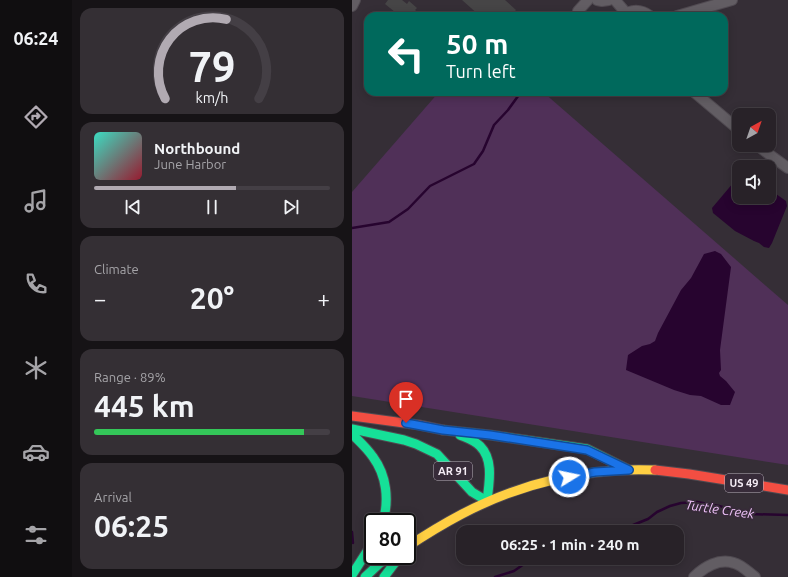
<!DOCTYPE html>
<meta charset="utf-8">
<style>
body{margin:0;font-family:Ubuntu,sans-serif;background:#342f34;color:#f1f3f6;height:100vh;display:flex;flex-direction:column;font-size:15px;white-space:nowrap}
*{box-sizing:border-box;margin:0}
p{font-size:13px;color:#a5a4a8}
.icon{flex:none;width:22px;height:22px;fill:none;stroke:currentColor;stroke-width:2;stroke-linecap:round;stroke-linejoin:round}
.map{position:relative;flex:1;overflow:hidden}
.panel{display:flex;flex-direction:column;gap:8px;padding:8px;background:#161316;width:280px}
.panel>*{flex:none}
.banner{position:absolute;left:12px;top:12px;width:364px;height:84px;border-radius:12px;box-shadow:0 2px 10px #0003,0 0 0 1px #443f45;background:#00695c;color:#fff;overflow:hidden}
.needle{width:26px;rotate:40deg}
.buttons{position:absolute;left:380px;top:108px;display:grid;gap:8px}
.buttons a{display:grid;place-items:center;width:44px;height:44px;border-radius:8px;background:#282228;box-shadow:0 2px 10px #0003,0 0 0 1px #443f45;font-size:20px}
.speed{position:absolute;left:12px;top:513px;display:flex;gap:8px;font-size:20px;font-weight:700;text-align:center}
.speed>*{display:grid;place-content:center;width:52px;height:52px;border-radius:50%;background:#282228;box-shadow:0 2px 10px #0003,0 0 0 1px #443f45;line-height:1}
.speed .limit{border:2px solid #111;border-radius:6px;background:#fff;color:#111}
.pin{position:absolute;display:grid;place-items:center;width:34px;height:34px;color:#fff;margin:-41px -17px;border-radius:50% 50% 50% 0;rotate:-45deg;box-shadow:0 0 4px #0007}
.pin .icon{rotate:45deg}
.me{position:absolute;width:44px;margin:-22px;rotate:80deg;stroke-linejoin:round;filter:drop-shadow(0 0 3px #0008)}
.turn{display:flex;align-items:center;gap:14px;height:84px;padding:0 16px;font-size:18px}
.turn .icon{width:52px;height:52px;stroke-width:2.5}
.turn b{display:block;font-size:28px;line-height:34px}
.big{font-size:30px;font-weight:700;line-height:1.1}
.panel .card{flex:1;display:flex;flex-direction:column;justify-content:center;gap:6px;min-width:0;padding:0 14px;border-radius:12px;background:#342f34}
.panel .dial{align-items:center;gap:0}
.dial svg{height:104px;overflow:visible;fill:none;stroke:#443f45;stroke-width:7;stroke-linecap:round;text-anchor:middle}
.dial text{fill:#f1f3f6;stroke:none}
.song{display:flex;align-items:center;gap:12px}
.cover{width:48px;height:48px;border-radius:6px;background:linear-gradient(135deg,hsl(170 70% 55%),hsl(350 70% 35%))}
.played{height:4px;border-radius:2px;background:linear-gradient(90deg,#b1aab2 60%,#443f45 60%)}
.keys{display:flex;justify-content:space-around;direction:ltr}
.heat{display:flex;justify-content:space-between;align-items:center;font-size:22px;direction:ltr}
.charge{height:6px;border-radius:3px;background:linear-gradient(90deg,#34c759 89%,#443f45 0)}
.trip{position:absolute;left:104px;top:525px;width:228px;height:40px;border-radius:12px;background:#282228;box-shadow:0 2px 10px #0003,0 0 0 1px #443f45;font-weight:700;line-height:40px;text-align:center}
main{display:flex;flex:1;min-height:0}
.dock{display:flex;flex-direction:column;width:72px;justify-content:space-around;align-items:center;background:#100e10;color:#a5a4a8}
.dock .icon{width:28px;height:28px}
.dock .selected{color:#b1aab2}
.dock b{font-size:18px;color:#f1f3f6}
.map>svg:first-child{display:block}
</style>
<main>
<nav class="dock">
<b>06:24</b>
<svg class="icon selected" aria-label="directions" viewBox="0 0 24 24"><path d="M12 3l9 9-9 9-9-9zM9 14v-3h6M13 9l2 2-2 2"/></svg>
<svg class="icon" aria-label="music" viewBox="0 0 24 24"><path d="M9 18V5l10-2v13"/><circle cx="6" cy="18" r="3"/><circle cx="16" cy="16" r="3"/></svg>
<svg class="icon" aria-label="phone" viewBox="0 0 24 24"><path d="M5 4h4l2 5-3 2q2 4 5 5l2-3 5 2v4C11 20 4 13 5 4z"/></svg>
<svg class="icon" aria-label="climate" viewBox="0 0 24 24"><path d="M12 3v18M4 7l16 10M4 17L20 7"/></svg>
<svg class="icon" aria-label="car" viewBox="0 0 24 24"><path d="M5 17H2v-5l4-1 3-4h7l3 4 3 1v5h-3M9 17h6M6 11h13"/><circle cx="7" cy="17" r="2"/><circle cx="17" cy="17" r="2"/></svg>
<svg class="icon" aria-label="filters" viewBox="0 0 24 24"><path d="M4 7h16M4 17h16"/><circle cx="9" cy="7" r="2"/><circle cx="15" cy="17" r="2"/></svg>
</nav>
<section class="panel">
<div class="card dial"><svg viewBox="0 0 100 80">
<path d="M14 69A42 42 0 1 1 86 69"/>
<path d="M14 69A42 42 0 0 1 61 8" stroke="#b1aab2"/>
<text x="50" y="56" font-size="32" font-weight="700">79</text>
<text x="50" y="72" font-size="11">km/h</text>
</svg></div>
<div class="card">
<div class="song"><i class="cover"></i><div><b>Northbound</b><p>June Harbor</p></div></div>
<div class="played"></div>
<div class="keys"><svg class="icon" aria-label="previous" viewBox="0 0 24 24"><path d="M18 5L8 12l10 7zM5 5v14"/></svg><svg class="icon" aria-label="pause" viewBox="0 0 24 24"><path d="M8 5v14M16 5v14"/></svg><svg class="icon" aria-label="next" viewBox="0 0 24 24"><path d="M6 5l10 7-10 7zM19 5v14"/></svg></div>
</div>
<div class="card"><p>Climate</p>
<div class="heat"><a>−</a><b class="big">20°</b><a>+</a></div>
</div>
<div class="card"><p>Range · 89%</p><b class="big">445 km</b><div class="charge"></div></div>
<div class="card"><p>Arrival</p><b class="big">06:25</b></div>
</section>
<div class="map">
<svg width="436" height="577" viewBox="0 0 436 577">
<rect width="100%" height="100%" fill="#352e36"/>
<polygon fill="#503058" points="87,92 191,92 436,305 436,465 0,396 0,192"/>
<g fill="#27042f">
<polygon points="387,176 387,197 417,197 417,189 434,201 435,206 420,243 417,248 412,247 407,243 402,241 383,231 361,213 360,208"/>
<polygon points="363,251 369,254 379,267 368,350 369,370 367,373 368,376 374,381 383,392 378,405 369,405 349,396 338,395 322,390 274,370 276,355 290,346 298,344 303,341 306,333 329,290 339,278 352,254"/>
</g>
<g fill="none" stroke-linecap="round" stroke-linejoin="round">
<g stroke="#27042f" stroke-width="2.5">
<polyline points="0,228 37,222 56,209 78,186 122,164 131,151 142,125 156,110 169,92"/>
<polyline points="0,532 1,543"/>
<polyline points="259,532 281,525 296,519 305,512 318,506 329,503 345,502 367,506 396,514 436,515"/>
<polyline points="143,577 162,571 172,564 189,558"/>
</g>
</g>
<g fill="#464546">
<polygon points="36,0 50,0 55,4 57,1 65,8 63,10 70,16 48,16 33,4"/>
<polygon points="110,0 153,0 164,10 162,12 167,16 128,16"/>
</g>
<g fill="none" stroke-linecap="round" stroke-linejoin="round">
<defs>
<g id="street">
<polyline points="245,0 250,1 257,0"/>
<polyline points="263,0 274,13"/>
<polyline points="0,6 3,0"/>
<polyline points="226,11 236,0"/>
<path d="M270 16C279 9 289 9 298 16"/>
<polyline points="325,16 380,0"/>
<polyline points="342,92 387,130"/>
<polyline points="405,145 422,158 436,168"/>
<path d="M342 577C352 567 367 558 382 563 390 565 396 572 403 577"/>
</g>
<g id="fast">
<polyline points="0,429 52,440 64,444 85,454 120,492 135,501"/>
<polyline points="91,430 138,435 235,449 275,469"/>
<path d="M0 434C7 441 15 448 21 457 35 476 37 500 31 522"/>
<path d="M108 435C115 438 122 440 128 446 142 460 137 483 135 501"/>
<polyline points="0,575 21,542"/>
<polyline points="13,577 28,563 41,556"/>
<polyline points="32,577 48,556"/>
</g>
<path id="slow" d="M55 547C73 535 91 524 110 514 169 483 236 467 303 470"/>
<g id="jam">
<polyline points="0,416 67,425 91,430"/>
<polyline points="303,470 337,474 436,490"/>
</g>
</defs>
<use href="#street" stroke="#504a51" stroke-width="12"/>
<use href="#fast" stroke="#504a51" stroke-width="11"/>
<use href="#slow" stroke="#504a51" stroke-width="11"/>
<use href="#jam" stroke="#504a51" stroke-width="11"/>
<use href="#street" stroke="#625d63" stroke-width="10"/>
<use href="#fast" stroke="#16e098" stroke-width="9"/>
<use href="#slow" stroke="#ffcf43" stroke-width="9"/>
<use href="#jam" stroke="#f24e42" stroke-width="9"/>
</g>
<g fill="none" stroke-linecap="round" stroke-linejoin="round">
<defs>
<polyline id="route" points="54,423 91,430 138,435 235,450 277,470 243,472 217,477"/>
</defs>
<use href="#route" stroke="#114b97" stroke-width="10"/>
<use href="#route" stroke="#1a73e8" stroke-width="7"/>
</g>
<g text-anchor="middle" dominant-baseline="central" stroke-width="4" stroke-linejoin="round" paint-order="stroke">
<g fill="#372b39" stroke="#bbb2bd" stroke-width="1">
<rect x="82" y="462" width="38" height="18" rx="3"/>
<rect x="373" y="474" width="38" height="18" rx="3"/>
</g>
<g font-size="11" font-weight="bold" fill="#f4ecf5">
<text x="101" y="471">AR 91</text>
<text x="392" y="483">US 49</text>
</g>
<g font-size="13" font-style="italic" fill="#f0c3fa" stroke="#372b39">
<text transform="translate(368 509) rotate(8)">Turtle Creek</text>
</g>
</g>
</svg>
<div class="buttons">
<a><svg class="needle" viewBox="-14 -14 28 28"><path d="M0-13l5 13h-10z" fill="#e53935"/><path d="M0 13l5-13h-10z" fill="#a5a4a8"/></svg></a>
<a><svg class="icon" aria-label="sound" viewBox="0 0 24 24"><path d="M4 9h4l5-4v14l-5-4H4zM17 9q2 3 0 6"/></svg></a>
</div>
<div class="speed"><div class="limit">80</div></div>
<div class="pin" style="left:54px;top:423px;background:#d93025"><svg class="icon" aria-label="arrive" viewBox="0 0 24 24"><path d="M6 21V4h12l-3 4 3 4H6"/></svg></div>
<svg class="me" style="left:217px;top:477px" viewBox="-20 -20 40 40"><circle r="17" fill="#1a73e8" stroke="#fff" stroke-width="3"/><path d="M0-11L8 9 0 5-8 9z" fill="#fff"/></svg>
<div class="trip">06:25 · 1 min · 240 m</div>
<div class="banner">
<div class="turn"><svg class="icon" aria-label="left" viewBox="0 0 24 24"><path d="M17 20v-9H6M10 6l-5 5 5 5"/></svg><div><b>50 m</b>Turn left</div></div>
</div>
</div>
</main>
